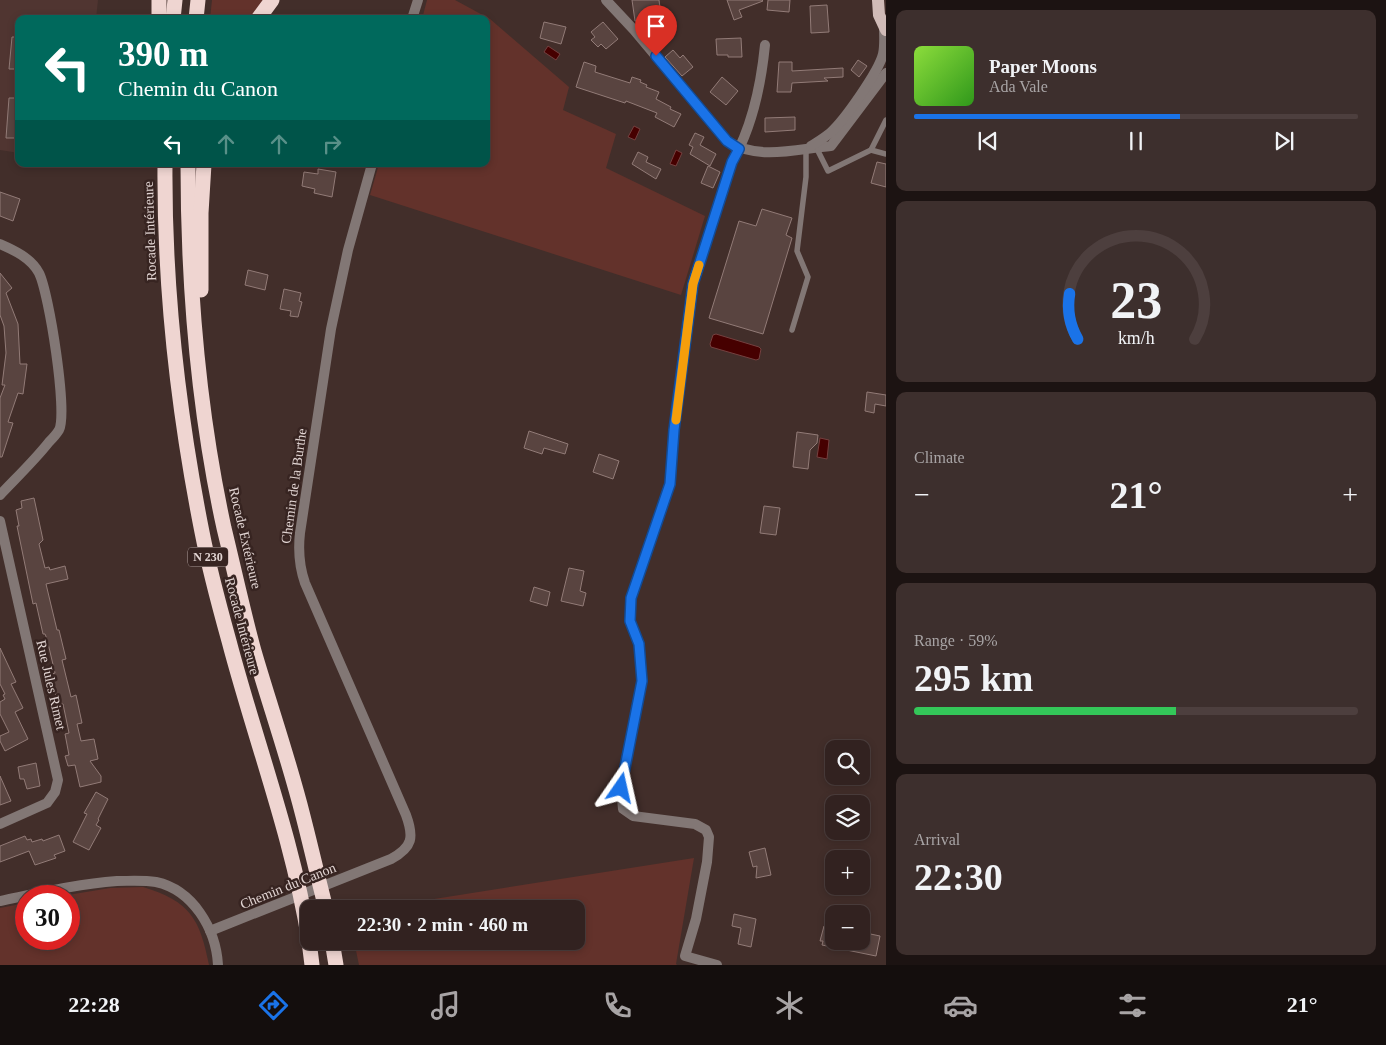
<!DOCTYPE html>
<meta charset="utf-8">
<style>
body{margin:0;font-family:"Times New Roman",serif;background:#3d2f2d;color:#f1f3f6;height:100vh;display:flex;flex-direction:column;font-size:19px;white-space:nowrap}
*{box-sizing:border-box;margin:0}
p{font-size:16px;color:#a8a4a5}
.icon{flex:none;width:28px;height:28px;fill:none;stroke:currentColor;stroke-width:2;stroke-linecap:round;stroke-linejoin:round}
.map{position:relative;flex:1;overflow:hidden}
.side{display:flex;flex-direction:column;gap:10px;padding:10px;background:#1c1312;width:500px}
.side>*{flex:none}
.hud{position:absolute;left:15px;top:15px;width:475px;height:152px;border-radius:10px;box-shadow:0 2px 8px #0003,0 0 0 1px #4d3f3e;background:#00695c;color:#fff;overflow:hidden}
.tools{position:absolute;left:825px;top:740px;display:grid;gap:10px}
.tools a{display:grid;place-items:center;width:45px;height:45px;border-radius:10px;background:#322220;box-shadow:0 2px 8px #0003,0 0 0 1px #4d3f3e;font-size:25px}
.speed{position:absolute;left:15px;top:885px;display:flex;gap:10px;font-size:25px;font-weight:700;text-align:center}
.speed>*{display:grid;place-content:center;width:65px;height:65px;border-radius:50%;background:#322220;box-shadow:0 2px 8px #0003,0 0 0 1px #4d3f3e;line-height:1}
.speed .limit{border:8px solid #d22;background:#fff;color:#111}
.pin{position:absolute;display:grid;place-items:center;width:42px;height:42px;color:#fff;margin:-51px -21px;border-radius:50% 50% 50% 0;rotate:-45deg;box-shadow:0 0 5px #0007}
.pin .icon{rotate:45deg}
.me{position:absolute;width:55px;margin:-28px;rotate:11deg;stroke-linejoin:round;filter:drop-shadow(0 0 4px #0008)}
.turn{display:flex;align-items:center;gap:18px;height:105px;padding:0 20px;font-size:22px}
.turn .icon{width:65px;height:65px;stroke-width:2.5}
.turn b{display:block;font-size:35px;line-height:42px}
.lanes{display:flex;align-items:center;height:48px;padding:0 20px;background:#0003;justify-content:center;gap:25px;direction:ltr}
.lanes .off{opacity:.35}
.big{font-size:38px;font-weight:600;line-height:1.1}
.side .widget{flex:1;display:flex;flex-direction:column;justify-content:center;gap:8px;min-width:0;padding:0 18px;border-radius:10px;background:#3d2f2d}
.side .dial{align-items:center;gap:0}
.dial svg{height:130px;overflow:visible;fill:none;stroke:#4d3f3e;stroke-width:7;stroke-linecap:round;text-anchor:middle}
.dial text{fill:#f1f3f6;stroke:none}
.song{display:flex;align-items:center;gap:15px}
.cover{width:60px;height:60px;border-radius:8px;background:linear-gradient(135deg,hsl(90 70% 55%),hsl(110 70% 35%))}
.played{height:5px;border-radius:2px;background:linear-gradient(90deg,#1a73e8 60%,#4d3f3e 60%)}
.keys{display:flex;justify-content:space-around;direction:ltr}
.heat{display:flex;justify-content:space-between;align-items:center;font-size:28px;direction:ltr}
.charge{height:8px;border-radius:4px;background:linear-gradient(90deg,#34c759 59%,#4d3f3e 0)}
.trip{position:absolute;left:300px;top:900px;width:285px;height:50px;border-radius:10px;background:#322220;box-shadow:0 2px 8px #0003,0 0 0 1px #4d3f3e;font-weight:600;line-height:50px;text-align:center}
.tab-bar{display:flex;height:80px;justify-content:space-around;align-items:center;background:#140e0d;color:#a8a4a5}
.tab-bar .icon{width:35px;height:35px}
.tab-bar .current{color:#1a73e8}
.tab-bar b{font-size:22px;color:#f1f3f6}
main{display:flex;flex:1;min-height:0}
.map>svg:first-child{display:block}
</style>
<main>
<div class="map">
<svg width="886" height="965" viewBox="0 0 886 965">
<rect width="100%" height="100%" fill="#422e2a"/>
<polygon fill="#503531" points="0,0 98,0 96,19 19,19 19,153 0,150"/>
<g fill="#63322b">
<polygon points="212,0 267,0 251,19 210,19"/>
<polygon points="427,0 455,0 490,19 569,87 563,110 616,134 606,168 705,216 681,295 370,195 379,164 486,164 486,19 422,19"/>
<polygon points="694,858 676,964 677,965 359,965 354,941 576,941 576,909 371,909"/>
<path d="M143 887C190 901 200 919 209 965H0V908L26 903V939H69V896H62L110 888Z"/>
</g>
<g fill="#460000" stroke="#74403f">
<polygon points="548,46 560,54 556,60 544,52"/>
<polygon points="634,126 640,129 635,140 628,137"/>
<polygon points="676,150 682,153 676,166 670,164"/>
<polygon points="716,334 759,347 761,349 759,359 756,360 711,347 710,344 713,335"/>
<polygon points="820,438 829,440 827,459 817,457"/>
</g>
<g fill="#594440" stroke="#927b77">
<polygon points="632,0 659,0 662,23 649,25 648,20 635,21"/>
<polygon points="727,0 762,0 763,1 739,10 742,17 734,20"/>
<polygon points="768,0 790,0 789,12 767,10"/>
<polygon points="827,5 829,32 811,33 810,6"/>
<polygon points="544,22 566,27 561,44 540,38"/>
<polygon points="603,22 618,39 606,49 601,44 598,47 591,40 595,37 591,32"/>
<polygon points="12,37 19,37 19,69 9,69"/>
<polygon points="741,38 742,57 728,57 728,55 717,55 716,39"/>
<polygon points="673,50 680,58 683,55 693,67 682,76 665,57"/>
<polygon points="858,60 867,66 859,77 851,70"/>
<polygon points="584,62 596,66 595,72 630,83 632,77 641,80 640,82 647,85 646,87 659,92 656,99 671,107 670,109 681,114 674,127 655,117 657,113 626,101 625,103 576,87"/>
<polygon points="779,62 792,62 792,71 843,68 843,77 824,78 828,81 792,83 791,92 777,92"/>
<polygon points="722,77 738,91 726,105 710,92"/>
<polygon points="9,98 19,98 19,138 6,138"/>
<polygon points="795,117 795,130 765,132 765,118"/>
<polygon points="695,133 704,137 700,145 716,154 710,166 690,154 693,147 689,145"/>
<polygon points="638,152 648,157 646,162 661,169 656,179 632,164"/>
<polygon points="877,162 886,164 886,187 871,183"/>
<polygon points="708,166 720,172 713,188 701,183"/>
<polygon points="318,169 336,172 332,197 314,193 315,189 302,186 304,172 318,174"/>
<polygon points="0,192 20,199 13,221 0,216"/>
<polygon points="762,209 792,218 786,235 792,238 763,334 709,318 739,221 756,226"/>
<polygon points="248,270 268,275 265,290 245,285"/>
<polygon points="0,273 12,288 6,293 18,324 20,364 27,364 23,394 18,393 8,422 13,423 2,457 0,457 0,398 5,385 2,385 6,353 4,326 0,315"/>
<polygon points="284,289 301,293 299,301 302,302 298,317 290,316 291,311 280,309"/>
<polygon points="867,392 886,395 886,406 875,404 874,413 865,411"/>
<polygon points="529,431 568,444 565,454 544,448 542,454 524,448"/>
<polygon points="797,432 818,435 817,443 810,450 808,469 793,467"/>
<polygon points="599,454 619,461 613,479 593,472"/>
<polygon points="34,498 43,540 39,544 45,568 49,567 50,570 65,566 68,579 46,584 57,630 59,630 66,659 62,660 71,697 76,695 82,723 77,724 81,741 94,739 98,759 90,761 101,776 101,782 80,787 75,765 68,766 65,756 69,755 65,734 69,733 63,704 59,705 56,696 52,674 55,673 47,639 45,634 43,634 36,603 33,604 17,526 19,526 16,510 22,508 21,501"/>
<polygon points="764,506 780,508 776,535 760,533"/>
<polygon points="569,568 584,571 580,591 586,593 583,606 561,601"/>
<polygon points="534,587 550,592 547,606 530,601"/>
<polygon points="0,648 16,682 11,684 23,708 15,712 28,739 5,751 0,741 0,736 9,732 0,714 0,702 5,699 3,695 5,694 0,684"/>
<polygon points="36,763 40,786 27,789 24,779 20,779 18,767"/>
<polygon points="0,776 11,801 0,805"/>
<polygon points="96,792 108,799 98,819 99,820 96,825 101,828 89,850 73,842 87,814 84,813"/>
<polygon points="59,835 65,851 54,855 56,858 35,865 29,851 0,862 0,846 25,836 27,840 31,839 32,842 42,839 43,841"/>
<polygon points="765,848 771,875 756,878 757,866 753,867 749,852"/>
<polygon points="734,914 756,919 751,947 738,944 741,928 732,926"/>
<polygon points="824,926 834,928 834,941 861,941 861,932 880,936 876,956 822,945 823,941 820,941"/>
</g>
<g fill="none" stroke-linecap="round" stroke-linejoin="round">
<g stroke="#827775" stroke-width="5.5">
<polyline points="816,147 828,171 871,150 886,120"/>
<polyline points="871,150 886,154"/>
<polyline points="792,330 808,277 797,251 806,177 806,149"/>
</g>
<g stroke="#827775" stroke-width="10">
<path d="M606 0 634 30 727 141C759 161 796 149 831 146L886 73"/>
<polyline points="412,19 418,0"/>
<path d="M811 146C817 142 824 138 830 133 844 121 879 71 883 54 885 45 884 36 884 27"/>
<path d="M0 244C14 250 31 258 39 273 49 293 68 413 59 430 56 435 52 439 49 442 34 461 16 478 0 495"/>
<polyline points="0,521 58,780 55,792 47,803 0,824"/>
<path d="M0 901C39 893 77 884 117 881 130 881 143 880 156 882 193 890 216 929 218 965"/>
<path d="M210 931 391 859C413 847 414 837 406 815L305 583C299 566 298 551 300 533L331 329 348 250 372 164"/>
<path d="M717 965 685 956 696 919 707 862 709 837 706 830 695 824 633 816 623 809 621 788 642 681 639 644 630 621 631 598 670 483 674 430 693 283 732 162C753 126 761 85 765 45"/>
</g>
<polyline stroke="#d0bbb7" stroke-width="12" points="878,0 879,15 886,30"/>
<g stroke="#efd5d1" stroke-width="15">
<polyline points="159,19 159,0"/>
<polyline points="173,19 175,0"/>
<polyline points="196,19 198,0"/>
<polyline points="258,19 272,0"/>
<path d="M165 164C164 287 178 411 202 532 209 568 219 605 229 641 255 740 293 839 309 941"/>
<path d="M188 164C188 286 198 409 224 528 234 569 243 611 254 651 270 706 289 760 303 816 311 847 318 878 326 909"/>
<polyline points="201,290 201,213 204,164"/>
<polyline points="309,941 312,965"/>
<polyline points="332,941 336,965"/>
</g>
</g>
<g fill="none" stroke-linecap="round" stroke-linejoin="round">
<defs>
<polyline id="route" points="621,788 642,681 639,644 630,621 631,598 670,484 674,430 693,284 732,162 739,149 727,141 656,56"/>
</defs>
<use href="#route" stroke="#114b97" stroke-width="12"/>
<use href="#route" stroke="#1a73e8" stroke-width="9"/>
<polyline stroke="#f59e0b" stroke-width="9" points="676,420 693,284 699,265"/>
</g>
<g text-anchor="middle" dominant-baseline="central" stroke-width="5" stroke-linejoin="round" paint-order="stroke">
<rect fill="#372421" stroke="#ae9f9d" stroke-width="1" x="188" y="547.5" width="40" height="19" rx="4"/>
<g font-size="12" font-weight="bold" fill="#e1d4d2">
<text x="208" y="557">N 230</text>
</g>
<g font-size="14" fill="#e1d4d2" stroke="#372421">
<text transform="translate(150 231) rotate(-92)">Rocade Intérieure</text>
<text transform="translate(294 486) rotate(-82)">Chemin de la Burthe</text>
<text transform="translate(245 538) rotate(77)">Rocade Extérieure</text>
<text transform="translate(242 626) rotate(75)">Rocade Intérieure</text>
<text transform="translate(51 685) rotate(77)">Rue Jules Rimet</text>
<text transform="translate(288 886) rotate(-22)">Chemin du Canon</text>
</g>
</g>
</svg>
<div class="tools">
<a><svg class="icon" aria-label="search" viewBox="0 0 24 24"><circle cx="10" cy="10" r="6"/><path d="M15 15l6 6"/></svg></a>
<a><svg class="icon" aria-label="layers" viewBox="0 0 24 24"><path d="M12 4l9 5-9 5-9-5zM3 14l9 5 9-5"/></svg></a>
<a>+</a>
<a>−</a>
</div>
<div class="speed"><div class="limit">30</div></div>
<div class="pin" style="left:656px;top:56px;background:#d93025"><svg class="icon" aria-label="arrive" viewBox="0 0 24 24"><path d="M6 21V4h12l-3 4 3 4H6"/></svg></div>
<svg class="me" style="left:621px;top:788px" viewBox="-20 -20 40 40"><path d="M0-17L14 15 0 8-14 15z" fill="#1a73e8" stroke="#fff" stroke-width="4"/></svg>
<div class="trip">22:30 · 2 min · 460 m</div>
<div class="hud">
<div class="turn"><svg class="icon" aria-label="left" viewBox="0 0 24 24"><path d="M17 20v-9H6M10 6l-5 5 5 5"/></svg><div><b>390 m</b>Chemin du Canon</div></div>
<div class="lanes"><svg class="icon" aria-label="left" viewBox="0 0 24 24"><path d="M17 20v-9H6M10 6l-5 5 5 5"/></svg><svg class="icon off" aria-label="ahead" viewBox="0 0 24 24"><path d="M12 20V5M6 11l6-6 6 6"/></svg><svg class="icon off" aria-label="ahead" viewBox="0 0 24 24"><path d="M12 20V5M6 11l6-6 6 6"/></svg><svg class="icon off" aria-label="right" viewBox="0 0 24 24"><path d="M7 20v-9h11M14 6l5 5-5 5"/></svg></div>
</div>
</div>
<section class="side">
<div class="widget">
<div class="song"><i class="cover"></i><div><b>Paper Moons</b><p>Ada Vale</p></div></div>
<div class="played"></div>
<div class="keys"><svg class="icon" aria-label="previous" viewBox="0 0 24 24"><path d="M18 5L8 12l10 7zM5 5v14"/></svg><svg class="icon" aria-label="pause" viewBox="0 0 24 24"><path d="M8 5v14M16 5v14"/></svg><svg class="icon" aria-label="next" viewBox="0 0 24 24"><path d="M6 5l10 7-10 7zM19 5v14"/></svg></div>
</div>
<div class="widget dial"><svg viewBox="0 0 100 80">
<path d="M14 69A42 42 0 1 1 86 69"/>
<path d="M14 69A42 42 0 0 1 9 41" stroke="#1a73e8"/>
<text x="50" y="56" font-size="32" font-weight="700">23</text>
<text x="50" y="72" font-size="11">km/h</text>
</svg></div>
<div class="widget"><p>Climate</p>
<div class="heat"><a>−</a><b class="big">21°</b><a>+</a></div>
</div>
<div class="widget"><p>Range · 59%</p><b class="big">295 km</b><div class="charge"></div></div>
<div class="widget"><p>Arrival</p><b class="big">22:30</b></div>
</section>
</main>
<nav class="tab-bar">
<b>22:28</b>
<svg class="icon current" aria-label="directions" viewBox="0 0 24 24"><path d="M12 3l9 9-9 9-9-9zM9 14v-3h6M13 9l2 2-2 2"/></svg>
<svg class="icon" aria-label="music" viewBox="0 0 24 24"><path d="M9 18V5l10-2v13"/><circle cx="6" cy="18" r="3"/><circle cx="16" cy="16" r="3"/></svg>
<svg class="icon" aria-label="phone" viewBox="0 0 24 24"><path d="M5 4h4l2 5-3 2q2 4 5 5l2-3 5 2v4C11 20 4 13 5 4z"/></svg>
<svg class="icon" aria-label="climate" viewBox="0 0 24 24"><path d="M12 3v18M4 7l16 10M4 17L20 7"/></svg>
<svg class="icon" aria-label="car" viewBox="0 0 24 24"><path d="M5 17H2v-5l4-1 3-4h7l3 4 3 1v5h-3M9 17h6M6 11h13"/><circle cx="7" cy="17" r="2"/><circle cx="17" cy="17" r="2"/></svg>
<svg class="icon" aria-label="filters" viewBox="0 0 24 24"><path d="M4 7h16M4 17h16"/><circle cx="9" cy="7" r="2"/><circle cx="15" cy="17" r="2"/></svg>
<b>21°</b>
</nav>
